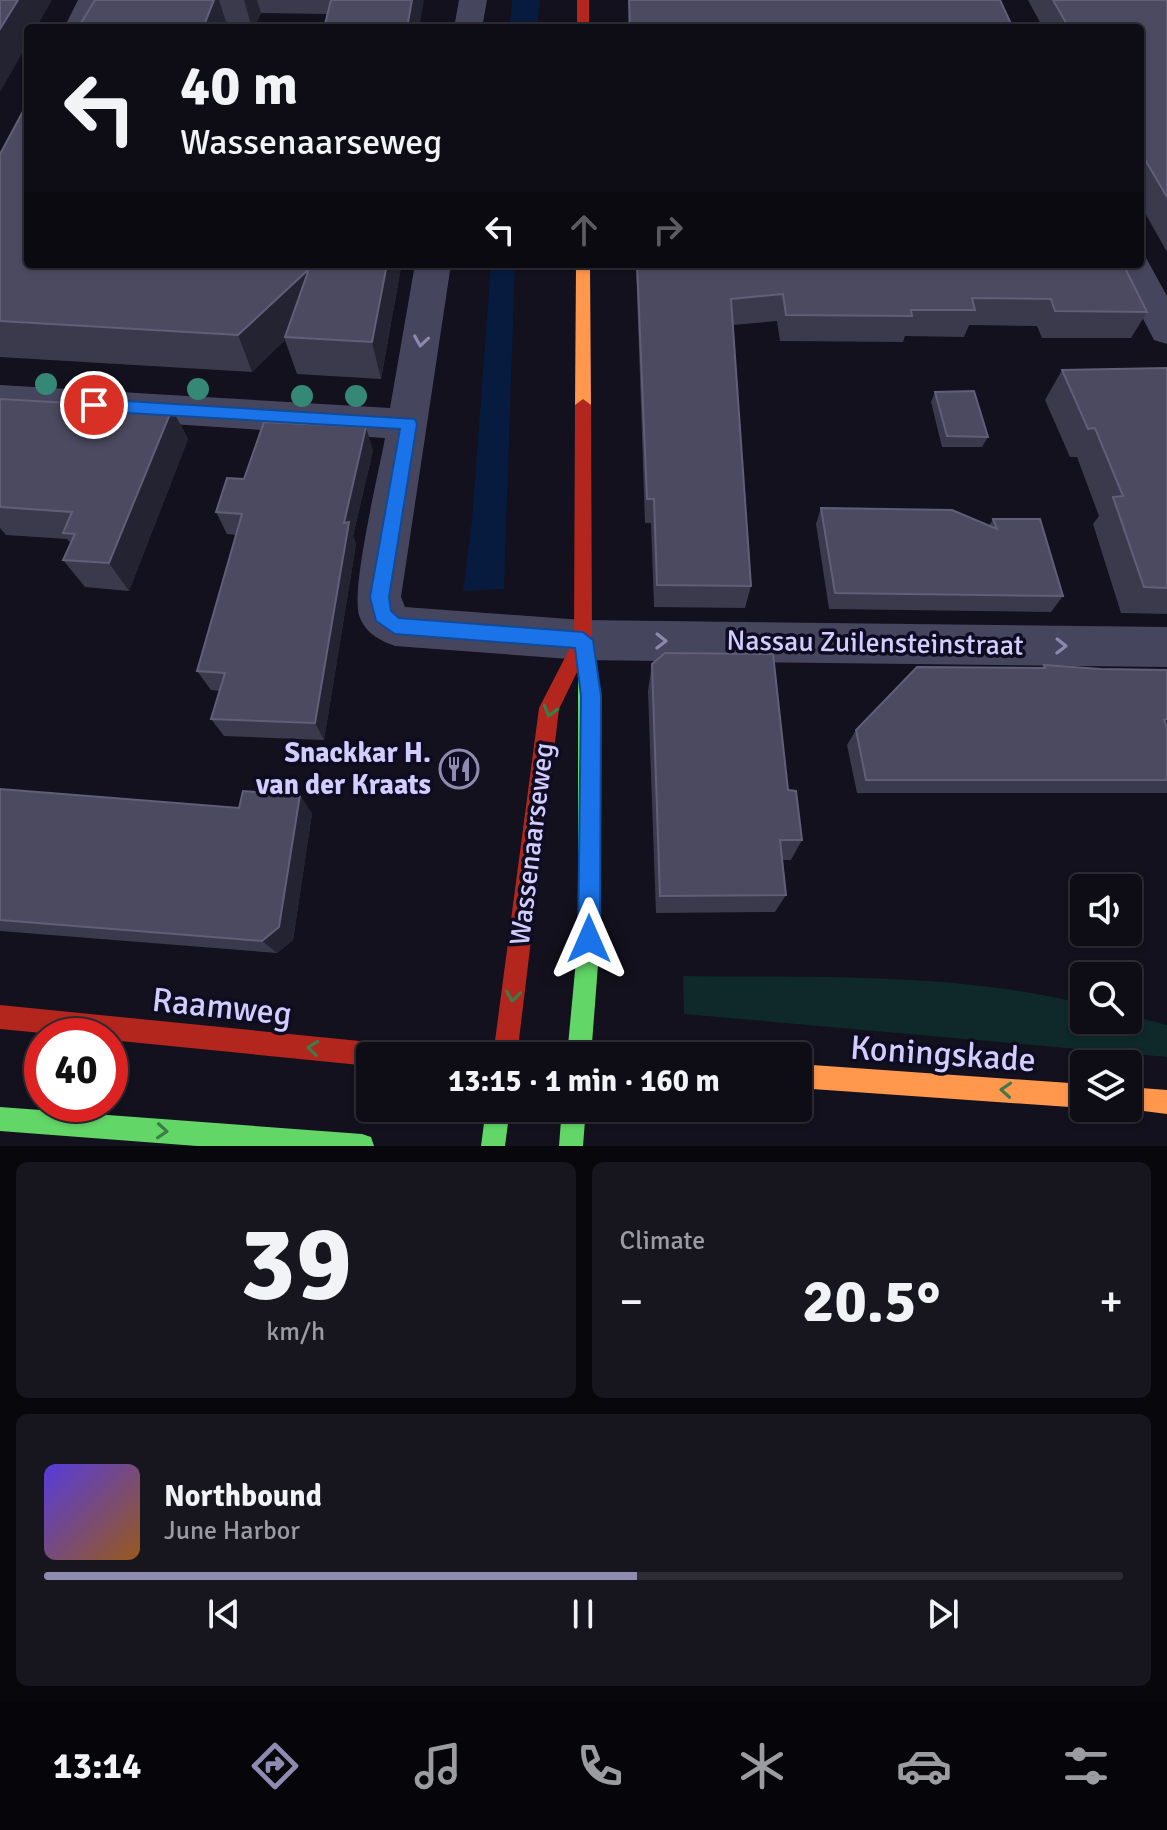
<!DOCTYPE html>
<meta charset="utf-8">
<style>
body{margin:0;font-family:Signika,sans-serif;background:#17161f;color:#f1f3f6;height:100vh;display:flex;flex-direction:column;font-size:30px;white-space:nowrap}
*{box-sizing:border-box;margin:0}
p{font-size:26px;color:#9b9ca1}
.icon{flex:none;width:44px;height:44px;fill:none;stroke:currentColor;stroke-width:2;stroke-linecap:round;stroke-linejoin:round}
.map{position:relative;height:1146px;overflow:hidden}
.details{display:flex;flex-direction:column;gap:16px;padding:16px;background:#08070c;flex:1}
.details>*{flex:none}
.banner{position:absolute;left:24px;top:24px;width:1120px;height:244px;border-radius:8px;box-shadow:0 2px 6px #0004,0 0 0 2px #2e2d35;background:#0e0d16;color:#f1f3f6;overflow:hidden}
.fabs{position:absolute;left:1070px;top:874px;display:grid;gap:16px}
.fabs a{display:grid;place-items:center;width:72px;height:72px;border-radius:8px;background:#0e0d16;box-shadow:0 2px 6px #0004,0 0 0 2px #2e2d35;font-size:40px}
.speed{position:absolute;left:24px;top:1018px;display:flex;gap:16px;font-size:40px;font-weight:700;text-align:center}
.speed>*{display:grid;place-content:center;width:104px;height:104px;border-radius:50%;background:#0e0d16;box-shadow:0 2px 6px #0004,0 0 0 2px #2e2d35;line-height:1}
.speed .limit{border:12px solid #d22;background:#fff;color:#111}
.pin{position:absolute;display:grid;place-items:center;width:68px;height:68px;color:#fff;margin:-34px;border:4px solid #fff;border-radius:50%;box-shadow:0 2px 8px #0007}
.me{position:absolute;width:88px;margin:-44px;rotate:0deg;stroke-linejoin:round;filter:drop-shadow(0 0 6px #0008)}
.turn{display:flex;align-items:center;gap:28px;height:168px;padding:0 24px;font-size:36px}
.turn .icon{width:104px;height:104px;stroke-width:2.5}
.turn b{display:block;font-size:56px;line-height:68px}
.lanes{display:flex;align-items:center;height:76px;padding:0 24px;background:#0003;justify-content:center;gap:40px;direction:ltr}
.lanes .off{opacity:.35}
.big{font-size:60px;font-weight:700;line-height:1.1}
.details .tile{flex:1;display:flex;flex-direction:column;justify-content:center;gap:12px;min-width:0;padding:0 28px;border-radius:12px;background:#17161f}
.details .dial{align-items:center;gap:0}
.dial b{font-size:104px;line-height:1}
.song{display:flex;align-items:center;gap:24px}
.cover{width:96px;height:96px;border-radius:12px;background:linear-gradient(135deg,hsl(250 70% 55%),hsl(30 70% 35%))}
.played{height:8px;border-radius:4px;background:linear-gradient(90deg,#8f8bb0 55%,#2e2d35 55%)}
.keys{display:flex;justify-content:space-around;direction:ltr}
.heat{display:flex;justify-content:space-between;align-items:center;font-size:44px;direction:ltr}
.details .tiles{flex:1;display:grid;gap:16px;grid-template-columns:1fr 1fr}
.tile:last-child{grid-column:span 2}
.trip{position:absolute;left:356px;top:1042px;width:456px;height:80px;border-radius:8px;background:#0e0d16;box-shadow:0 2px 6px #0004,0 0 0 2px #2e2d35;font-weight:700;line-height:80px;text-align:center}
.tabs{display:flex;height:128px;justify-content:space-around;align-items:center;background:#060509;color:#9b9ca1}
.tabs .icon{width:56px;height:56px}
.tabs .selected{color:#8f8bb0}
.tabs b{font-size:36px;color:#f1f3f6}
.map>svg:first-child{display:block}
</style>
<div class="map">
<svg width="1167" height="1146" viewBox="0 0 1167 1146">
<rect width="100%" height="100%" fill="#12111d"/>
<path fill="#0f2829" d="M683 976C816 978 954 972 1084 1004V1020H1128V1015L1167 1025V1057L684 1014Z"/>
<g fill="#071b3e">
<polygon points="512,0 540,0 537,28 510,28"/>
<polygon points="491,264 515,264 504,589 463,591 472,520"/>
</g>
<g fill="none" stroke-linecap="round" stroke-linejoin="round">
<g fill="#46455e" fill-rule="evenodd">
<polygon points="78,0 106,0 92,28 64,28"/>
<polygon points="459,0 487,0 482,28 454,28"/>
<polygon points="1140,254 1145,256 1167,296 1167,344 1154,340 1115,264 1140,264"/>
<path d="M415 264H451L401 597 405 607 583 620 1167 627V667L583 660 395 646C379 640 365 633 359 615 351 587 379 472 385 438L0 413V385L390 408Z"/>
</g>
<g fill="#63d668" fill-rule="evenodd">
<polygon points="588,667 595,670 598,676 600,939 591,1056 567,1056 578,939 578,676 581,670"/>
<polygon points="0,1107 362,1134 371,1137 374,1146 197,1146 0,1131"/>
<polygon points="486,1108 510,1108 505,1146 481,1146"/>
<polygon points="562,1108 586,1108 583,1146 559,1146"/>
</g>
<g fill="#ff974d" fill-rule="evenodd">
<polygon points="576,264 590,264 591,405 583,411 575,405"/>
<polygon points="798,1064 1084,1084 1084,1108 798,1088"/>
<polygon points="1128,1087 1167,1090 1167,1114 1120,1108 1128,1108"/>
</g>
<g fill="#b3261e" fill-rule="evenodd">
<rect x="577" y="0" width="12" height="28"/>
<polygon points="583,399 591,405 592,640 598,676 595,682 588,685 581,682 578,670 559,709 517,1056 493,1056 539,708 574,640 575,405"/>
<polygon points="0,1005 390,1044 398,1048 402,1056 370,1056 370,1066 110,1040 110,1036 73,1036 0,1029"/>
</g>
</g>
<g fill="#358776">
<circle cx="46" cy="384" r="11"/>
<circle cx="102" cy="385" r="11"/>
<circle cx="198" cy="389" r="11"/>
<circle cx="302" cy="396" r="11"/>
<circle cx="356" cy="396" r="11"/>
</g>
<g fill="#3b3a4c">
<polygon points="95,0 424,0 327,14 261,13 254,28 78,28"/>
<polygon points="629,0 1013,28 628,28"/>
<polygon points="1028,0 1167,0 1167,252 1140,204 1140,28 1043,28"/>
<polygon points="0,154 28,264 401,267 381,379 297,374 285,340 252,372 0,357"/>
<polygon points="636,264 1123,264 1147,312 1131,338 1042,338 1037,326 969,325 964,337 905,336 903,342 780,341 777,321 733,325 751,586 745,608 654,607 651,523 645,523"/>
<polygon points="1167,368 1167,614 1121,613 1093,524 1099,516 1077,457 1070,457 1045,400 1062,370"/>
<polygon points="935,392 988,437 982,447 942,447 931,402"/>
<polygon points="0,399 172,409 188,439 129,591 85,587 63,560 71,543 67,539 6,535 0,528"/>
<polygon points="373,450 353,536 356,544 324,740 224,736 211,719 220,691 211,690 197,671 236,535 227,534 216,512"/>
<polygon points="821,508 989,526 993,519 1063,596 1051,612 829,609 816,524"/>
<polygon points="652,664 788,790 802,840 791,860 782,860 786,895 775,912 656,913 648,691"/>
<polygon points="1044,665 1101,669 1167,670 1167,793 857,793 847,745 856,730 1041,668"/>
<polygon points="0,789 312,813 293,940 277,953 0,931"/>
</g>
<g fill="#242331">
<polygon points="18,0 52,0 36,28 28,28 28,43 0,92 0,29"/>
<polygon points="214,0 219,0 228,28 203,28"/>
<polygon points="244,0 257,0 261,13 254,28 252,28"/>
<polygon points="412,0 424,0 419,28 407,28"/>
<polygon points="387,264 401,264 401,267 381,379 372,342"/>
<polygon points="309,269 285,337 285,340 252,372 238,335"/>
<polygon points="172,409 188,439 129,591 109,563"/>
<polygon points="366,427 373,450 353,536 356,544 324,740 315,723 344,523"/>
<polygon points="300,795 312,813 293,940 277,953 262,941"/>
</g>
<g fill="#4c4a60" stroke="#615e79" stroke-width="2">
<polygon points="0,0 18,0 0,29"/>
<polygon points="95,0 214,0 203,28 78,28"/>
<polygon points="331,0 412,0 407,28 324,28"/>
<polygon points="629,0 1000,0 1013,28 630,28"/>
<polygon points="1053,0 1167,0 1167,197 1140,151 1140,28 1069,28"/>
<polygon points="28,102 28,264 387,264 372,342 285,337 309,269 238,335 0,321 0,154"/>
<polygon points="637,264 1123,264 1147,312 1055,311 1051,299 972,298 975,310 911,310 912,316 786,315 783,294 731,299 751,586 657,585 654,499 647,499"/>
<polygon points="1167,368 1167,588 1144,587 1113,497 1123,496 1095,428 1088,429 1062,370"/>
<polygon points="974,391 988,437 947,436 935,392"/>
<polygon points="0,399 172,409 109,563 63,560 75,534 63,533 72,512 0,507"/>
<polygon points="264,422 366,427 344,523 349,522 315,723 211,719 225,673 197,671 242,514 216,512 227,478 244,479"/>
<polygon points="821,508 952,510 997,529 993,519 1040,519 1063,596 835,593"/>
<polygon points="665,653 773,654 788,790 796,791 802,840 780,840 786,895 660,896 652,664"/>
<polygon points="1044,665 1101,669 1167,670 1167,719 1164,720 1167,729 1167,780 866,780 856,730 917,667 1045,668"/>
<polygon points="0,789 239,808 243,791 300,795 279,927 262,941 0,920"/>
</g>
<defs><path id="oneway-chevron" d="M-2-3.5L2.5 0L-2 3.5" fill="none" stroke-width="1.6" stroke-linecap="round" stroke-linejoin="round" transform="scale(2)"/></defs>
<g stroke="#8c89ae">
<use href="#oneway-chevron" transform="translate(421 341) rotate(99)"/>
<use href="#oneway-chevron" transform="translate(661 641) rotate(1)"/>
<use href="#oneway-chevron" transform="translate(1061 646) rotate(1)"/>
</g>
<g stroke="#3d7b48">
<use href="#oneway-chevron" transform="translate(550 711) rotate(106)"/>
<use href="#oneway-chevron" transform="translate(513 996) rotate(97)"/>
<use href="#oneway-chevron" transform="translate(313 1048) rotate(-174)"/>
<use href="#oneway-chevron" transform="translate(1006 1090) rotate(-176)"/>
<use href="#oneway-chevron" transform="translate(162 1131) rotate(4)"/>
</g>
<polygon fill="#1a73e8" stroke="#114b97" stroke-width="2" points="94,399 415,419 417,424 389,597 391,611 399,618 583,632 593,640 601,696 600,939 597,947 589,950 581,947 578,939 581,696 575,648 395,634 376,621 370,597 400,429 94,411 86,405"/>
<defs>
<symbol id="restaurant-ring" viewBox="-11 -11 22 22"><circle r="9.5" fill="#0f0c22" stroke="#8f8bb0" stroke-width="1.5"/><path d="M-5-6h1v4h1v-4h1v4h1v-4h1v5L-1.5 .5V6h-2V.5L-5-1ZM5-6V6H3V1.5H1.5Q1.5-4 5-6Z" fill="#8f8bb0"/></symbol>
</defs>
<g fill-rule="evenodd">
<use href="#restaurant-ring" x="437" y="747" width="44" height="44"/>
</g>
<g text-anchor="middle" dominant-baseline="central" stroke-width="7" stroke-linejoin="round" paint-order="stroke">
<g font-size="28" fill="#d2cdff" stroke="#0f0c22">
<text transform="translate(875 643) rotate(1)">Nassau Zuilensteinstraat</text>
<text transform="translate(532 844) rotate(-83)">Wassenaarseweg</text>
</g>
<g font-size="28" font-weight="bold" fill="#d2cdff" stroke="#0f0c22" text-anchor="end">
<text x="431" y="753">Snackkar H.<tspan x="431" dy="32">van der Kraats</tspan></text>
</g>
<g font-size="34" fill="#d2cdff" stroke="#0f0c22">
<text transform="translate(222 1007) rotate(6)">Raamweg</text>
<text transform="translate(943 1054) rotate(4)">Koningskade</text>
</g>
</g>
</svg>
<div class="fabs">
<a><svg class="icon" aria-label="sound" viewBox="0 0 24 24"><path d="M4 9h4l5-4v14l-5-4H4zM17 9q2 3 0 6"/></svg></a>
<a><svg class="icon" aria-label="search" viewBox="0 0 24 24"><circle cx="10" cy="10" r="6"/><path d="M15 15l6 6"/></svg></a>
<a><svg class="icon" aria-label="layers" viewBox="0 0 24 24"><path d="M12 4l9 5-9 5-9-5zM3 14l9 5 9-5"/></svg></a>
</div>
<div class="speed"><div class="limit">40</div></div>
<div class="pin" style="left:94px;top:405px;background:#d93025"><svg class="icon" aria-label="arrive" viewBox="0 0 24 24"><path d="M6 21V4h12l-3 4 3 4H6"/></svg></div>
<svg class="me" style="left:589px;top:939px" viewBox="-20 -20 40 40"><path d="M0-17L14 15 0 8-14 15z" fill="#1a73e8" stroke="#fff" stroke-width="4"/></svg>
<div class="trip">13:15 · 1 min · 160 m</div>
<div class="banner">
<div class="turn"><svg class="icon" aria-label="left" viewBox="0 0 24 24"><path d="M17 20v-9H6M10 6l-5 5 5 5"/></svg><div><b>40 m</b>Wassenaarseweg</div></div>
<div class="lanes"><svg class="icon" aria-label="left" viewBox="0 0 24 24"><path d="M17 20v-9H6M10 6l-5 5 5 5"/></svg><svg class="icon off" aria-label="ahead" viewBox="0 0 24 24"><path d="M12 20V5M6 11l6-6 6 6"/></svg><svg class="icon off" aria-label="right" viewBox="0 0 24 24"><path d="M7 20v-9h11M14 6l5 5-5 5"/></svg></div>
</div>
</div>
<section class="details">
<div class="tiles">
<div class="tile dial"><b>39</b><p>km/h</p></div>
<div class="tile"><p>Climate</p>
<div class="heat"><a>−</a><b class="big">20.5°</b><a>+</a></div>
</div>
<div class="tile">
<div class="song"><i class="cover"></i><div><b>Northbound</b><p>June Harbor</p></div></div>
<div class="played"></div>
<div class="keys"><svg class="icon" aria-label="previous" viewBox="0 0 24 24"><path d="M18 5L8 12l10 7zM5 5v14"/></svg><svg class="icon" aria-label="pause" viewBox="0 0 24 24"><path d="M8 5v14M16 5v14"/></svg><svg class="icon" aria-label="next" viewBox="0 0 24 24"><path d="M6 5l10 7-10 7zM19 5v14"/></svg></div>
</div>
</div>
</section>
<nav class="tabs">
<b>13:14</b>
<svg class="icon selected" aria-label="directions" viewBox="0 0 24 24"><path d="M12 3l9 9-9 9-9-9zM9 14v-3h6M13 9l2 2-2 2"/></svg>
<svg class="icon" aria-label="music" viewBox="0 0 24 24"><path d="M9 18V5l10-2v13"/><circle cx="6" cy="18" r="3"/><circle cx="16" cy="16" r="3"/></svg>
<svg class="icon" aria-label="phone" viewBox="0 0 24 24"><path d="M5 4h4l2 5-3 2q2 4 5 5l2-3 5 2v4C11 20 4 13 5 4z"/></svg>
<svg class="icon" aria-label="climate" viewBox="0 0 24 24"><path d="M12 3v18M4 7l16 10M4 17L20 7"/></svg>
<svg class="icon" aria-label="car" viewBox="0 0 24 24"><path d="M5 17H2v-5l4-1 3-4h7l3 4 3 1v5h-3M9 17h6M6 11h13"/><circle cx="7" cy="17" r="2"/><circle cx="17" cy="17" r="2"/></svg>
<svg class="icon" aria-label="filters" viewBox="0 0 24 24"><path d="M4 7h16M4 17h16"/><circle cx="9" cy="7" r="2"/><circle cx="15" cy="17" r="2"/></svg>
</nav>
